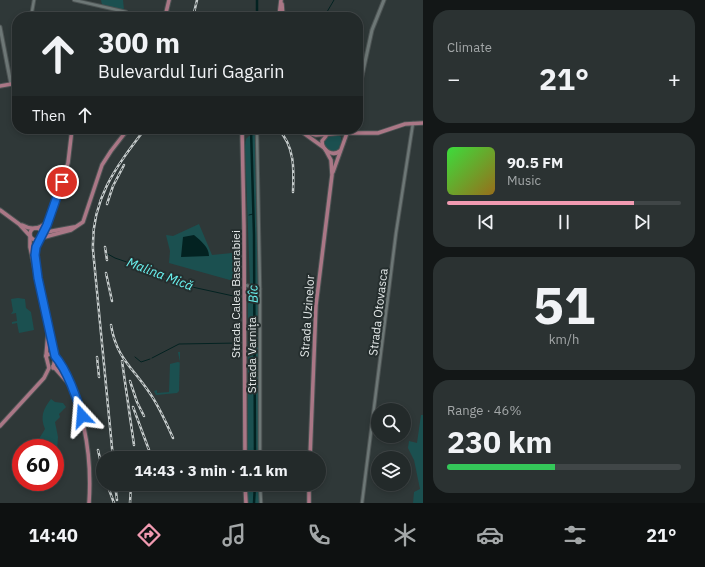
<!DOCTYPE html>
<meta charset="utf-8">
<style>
body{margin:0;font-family:"IBM Plex Sans",sans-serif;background:#2b3232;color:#f1f3f6;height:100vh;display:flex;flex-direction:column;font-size:15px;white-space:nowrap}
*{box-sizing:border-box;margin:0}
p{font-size:13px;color:#a3a7a8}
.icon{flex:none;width:22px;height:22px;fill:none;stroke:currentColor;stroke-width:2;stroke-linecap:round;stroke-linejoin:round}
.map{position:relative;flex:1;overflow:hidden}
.side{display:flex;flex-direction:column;gap:10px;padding:10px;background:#131717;width:282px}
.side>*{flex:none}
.banner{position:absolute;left:12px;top:12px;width:351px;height:122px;border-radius:16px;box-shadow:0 2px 6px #0003,0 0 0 1px #404647;background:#232a2a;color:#f1f3f6;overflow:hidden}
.controls{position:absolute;left:371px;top:403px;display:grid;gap:8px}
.controls a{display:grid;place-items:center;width:40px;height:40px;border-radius:50%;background:#232a2a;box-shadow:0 2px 6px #0003,0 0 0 1px #404647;font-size:20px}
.speed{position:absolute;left:12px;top:439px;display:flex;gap:8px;font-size:20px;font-weight:700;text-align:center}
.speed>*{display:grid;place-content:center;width:52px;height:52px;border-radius:50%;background:#232a2a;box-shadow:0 2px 6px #0003,0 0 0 1px #404647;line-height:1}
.speed .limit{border:6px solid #d22;background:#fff;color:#111}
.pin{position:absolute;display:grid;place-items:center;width:34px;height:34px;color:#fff;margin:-17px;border:2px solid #fff;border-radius:50%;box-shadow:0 1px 4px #0007}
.me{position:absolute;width:44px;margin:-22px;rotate:341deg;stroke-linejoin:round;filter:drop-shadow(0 0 3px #0008)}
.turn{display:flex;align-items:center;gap:14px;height:84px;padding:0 20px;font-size:18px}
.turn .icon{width:52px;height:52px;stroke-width:2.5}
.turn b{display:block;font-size:28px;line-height:34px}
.then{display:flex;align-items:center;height:38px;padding:0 20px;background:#0003;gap:8px;font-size:15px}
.big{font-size:30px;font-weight:700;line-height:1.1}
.side .card{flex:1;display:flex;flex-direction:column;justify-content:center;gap:6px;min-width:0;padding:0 14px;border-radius:16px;background:#2b3232}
.side .dial{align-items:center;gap:0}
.dial b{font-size:52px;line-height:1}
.song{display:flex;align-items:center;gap:12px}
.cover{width:48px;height:48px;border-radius:6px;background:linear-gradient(135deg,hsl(120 70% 55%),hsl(40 70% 35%))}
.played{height:4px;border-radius:2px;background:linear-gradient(90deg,#f19ab1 80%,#404647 80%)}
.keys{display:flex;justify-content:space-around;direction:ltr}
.heat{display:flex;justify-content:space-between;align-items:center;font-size:22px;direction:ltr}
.charge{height:6px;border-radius:3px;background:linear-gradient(90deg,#34c759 46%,#404647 0)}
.trip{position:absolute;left:96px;top:451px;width:230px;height:40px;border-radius:20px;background:#232a2a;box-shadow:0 2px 6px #0003,0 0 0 1px #404647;font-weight:700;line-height:40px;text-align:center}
.tab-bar{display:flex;height:64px;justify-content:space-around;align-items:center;background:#0e1111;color:#a3a7a8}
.tab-bar .icon{width:28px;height:28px}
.tab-bar .active{color:#f19ab1}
.tab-bar b{font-size:18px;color:#f1f3f6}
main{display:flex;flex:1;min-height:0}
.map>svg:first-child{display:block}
</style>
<main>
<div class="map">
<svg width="423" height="503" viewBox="0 0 423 503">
<rect width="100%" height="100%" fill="#2f3838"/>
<g fill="#1b5050">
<polygon points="101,0 123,0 124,10 102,5"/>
<polygon points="255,135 258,286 250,285 245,146 246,139 249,136"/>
<polygon points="338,135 341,137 341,142 337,152 332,153 326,148 323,142 327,137"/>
<polygon points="199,224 212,255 232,253 232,257 237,259 237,282 169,263 170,251 166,235 173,236"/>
<polygon points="248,288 258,291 259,458 248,458"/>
<polygon points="18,298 25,299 26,308 31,312 34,330 19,333 17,323 12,324 12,322 17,321 16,313 11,314 13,311 11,299"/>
<polygon points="178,352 180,352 179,391 177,393 156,395 154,391 157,390 157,393 169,392 170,364 178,362 180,363"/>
<path d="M51 399 55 402 63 403 66 407 59 414 60 417 55 422 58 437 57 450H55V448H38L39 439 45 429C40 417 43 409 51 399Z"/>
<polygon points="421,415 423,415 423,503 413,503 414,492 420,489 414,460 408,448 409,441 417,443"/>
<rect x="248" y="484" width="11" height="19"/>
</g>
<path fill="#032221" d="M194 235C201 241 209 247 209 256L181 257 183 237Z"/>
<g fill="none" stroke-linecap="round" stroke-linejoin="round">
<g stroke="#032221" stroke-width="1">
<polyline points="324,17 334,0"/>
<polyline points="249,215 253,214"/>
<polyline points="106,253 115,258 150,270 183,285 238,297"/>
<polyline points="248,299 254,300"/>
<polyline points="249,343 255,344"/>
<polyline points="135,357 141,362 150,359"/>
<polyline points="152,358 179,344 239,343"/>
</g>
<g stroke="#032221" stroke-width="2.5">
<polyline points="257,17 257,0"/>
<polyline points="251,129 254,235 255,458"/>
<polyline points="254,503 255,484"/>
</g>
<defs>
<g id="tertiary">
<polyline points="74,0 126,12 127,17"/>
<polyline points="31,17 34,0"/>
<polyline points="256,132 257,134 260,289 260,458"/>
<polyline points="245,285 260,289"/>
<polyline points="260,484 261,503"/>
<polyline points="362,503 396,233 413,123"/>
</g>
<g id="secondary">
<polyline points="0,27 11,84"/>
<polyline points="358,94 372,30 384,0"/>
<polyline points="347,133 348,129"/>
</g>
<g id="primary">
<polyline points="282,4 283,17"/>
<polyline points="165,17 169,0"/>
<polyline points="279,17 281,0"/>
<polyline points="0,86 17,83"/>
<polyline points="242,129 244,226 245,458"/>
<polyline points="244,129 249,132 268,129"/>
<polyline points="298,129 323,147"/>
<polyline points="301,131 316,135 341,133 378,133 405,124 423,123"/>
<path d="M326 136 322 141C322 150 332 157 340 151"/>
<polyline points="333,172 347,133"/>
<polyline points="0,210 19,224 30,236 30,247 55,359 53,368"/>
<path d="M22 225C31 230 40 229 47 222"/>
<circle cx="36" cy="234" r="6"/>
<polyline points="43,231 47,232 74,227"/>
<polyline points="42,235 68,163 72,129"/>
<polyline points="41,238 71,230 83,222 102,165 111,151 128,129"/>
<polyline points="35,259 35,249 40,239"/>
<path d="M46 356 51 353C58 358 62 366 66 375 85 415 92 459 89 503"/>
<polyline points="46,356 48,333"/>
<polyline points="53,366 69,384"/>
<polyline points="0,426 44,378 49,368 46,356"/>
<polyline points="310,458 316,305 332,175 331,160 325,149"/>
<polyline points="245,484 246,503"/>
<polyline points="309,503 309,484"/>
</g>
</defs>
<use href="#tertiary" stroke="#4c5353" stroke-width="4.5"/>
<use href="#secondary" stroke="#4c5353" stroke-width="5"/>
<use href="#primary" stroke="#4c5353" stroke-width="5.5"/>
<use href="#tertiary" stroke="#6d7776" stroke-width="2.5"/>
<use href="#secondary" stroke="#6d7776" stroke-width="3"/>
<use href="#primary" stroke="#aa7786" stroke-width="3.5"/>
<defs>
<g id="rail">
<polyline points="193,17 197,0"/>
<path d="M278 129C295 146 294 170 293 192"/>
<polyline points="107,204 113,186 124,165"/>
<polyline points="105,247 107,260"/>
<polyline points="106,273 112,301"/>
<path d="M111 325C116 357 132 367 149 392 159 406 166 422 173 438"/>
<polyline points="97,357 99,377"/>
<polyline points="122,361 134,445"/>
<polyline points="130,381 137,402 144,416"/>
<polyline points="133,407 149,450"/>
<polyline points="98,450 103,472"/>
<path d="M113 458 93 250C91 199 116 167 145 129"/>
<polyline points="134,458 134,452"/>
<polyline points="107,484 114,503"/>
<polyline points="115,484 117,500"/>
<polyline points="130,503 131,484"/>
</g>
</defs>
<use href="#rail" stroke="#c6cccc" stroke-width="2.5"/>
<use href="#rail" stroke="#252e2e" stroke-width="1" stroke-dasharray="3" stroke-linecap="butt"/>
</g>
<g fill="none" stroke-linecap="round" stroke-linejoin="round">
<defs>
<path id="route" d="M62 182 47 225 36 247 35 255 38 278 55 356C67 370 77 398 82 416"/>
</defs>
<use href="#route" stroke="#114b97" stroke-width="10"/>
<use href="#route" stroke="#1a73e8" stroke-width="7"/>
</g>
<g text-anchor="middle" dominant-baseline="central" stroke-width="4" stroke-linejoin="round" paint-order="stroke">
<g font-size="12" fill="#e3e8e8" stroke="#252e2e">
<text transform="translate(235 294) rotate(-90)">Strada Calea Basarabiei</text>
<text transform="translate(378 312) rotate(-83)">Strada Otovasca</text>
<text transform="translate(307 316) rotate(-86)">Strada Uzinelor</text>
<text transform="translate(251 355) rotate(-90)">Strada Varnița</text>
</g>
<g font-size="13" font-style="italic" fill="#6af4f2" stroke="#252e2e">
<text transform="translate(160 274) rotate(21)">Malina Mică</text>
<text transform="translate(253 294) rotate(-91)">Bîc</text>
</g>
</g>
</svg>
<div class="controls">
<a><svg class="icon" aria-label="search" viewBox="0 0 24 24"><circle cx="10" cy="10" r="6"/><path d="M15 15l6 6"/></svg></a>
<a><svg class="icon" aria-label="layers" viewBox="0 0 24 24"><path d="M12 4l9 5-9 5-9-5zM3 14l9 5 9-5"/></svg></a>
</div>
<div class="speed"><div class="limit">60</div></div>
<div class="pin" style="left:62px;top:182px;background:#d93025"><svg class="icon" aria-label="arrive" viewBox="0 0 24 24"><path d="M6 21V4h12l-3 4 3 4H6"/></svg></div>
<svg class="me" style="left:82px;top:416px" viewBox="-20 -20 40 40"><path d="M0-17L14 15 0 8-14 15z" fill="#1a73e8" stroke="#fff" stroke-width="4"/></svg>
<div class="trip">14:43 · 3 min · 1.1 km</div>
<div class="banner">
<div class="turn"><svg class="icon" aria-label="ahead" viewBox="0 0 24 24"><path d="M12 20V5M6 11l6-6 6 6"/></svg><div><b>300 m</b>Bulevardul Iuri Gagarin</div></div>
<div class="then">Then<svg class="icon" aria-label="ahead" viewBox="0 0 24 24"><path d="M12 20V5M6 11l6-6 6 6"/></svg></div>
</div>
</div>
<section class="side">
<div class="card"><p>Climate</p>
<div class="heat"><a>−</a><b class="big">21°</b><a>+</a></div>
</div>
<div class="card">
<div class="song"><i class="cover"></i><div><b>90.5 FM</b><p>Music</p></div></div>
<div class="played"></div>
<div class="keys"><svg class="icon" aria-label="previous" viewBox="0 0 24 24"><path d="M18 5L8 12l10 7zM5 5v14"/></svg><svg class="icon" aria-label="pause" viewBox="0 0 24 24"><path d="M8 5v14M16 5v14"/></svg><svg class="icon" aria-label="next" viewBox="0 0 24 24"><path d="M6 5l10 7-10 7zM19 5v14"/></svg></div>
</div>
<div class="card dial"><b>51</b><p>km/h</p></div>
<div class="card"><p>Range · 46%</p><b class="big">230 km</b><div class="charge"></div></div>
</section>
</main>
<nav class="tab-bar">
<b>14:40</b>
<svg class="icon active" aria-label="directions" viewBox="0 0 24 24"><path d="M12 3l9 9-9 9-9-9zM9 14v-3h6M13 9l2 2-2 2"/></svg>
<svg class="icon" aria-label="music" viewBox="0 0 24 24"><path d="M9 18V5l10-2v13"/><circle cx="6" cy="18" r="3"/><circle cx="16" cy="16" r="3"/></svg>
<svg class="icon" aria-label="phone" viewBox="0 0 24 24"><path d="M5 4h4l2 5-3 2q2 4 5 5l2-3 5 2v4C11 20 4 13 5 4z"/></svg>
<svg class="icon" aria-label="climate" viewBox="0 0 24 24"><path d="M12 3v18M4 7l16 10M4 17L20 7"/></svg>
<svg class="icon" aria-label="car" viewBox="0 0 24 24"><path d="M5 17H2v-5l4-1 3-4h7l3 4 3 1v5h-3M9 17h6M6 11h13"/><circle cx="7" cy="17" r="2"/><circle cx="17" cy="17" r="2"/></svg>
<svg class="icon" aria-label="filters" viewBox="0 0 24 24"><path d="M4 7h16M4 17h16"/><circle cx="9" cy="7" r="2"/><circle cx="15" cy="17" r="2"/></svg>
<b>21°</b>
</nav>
